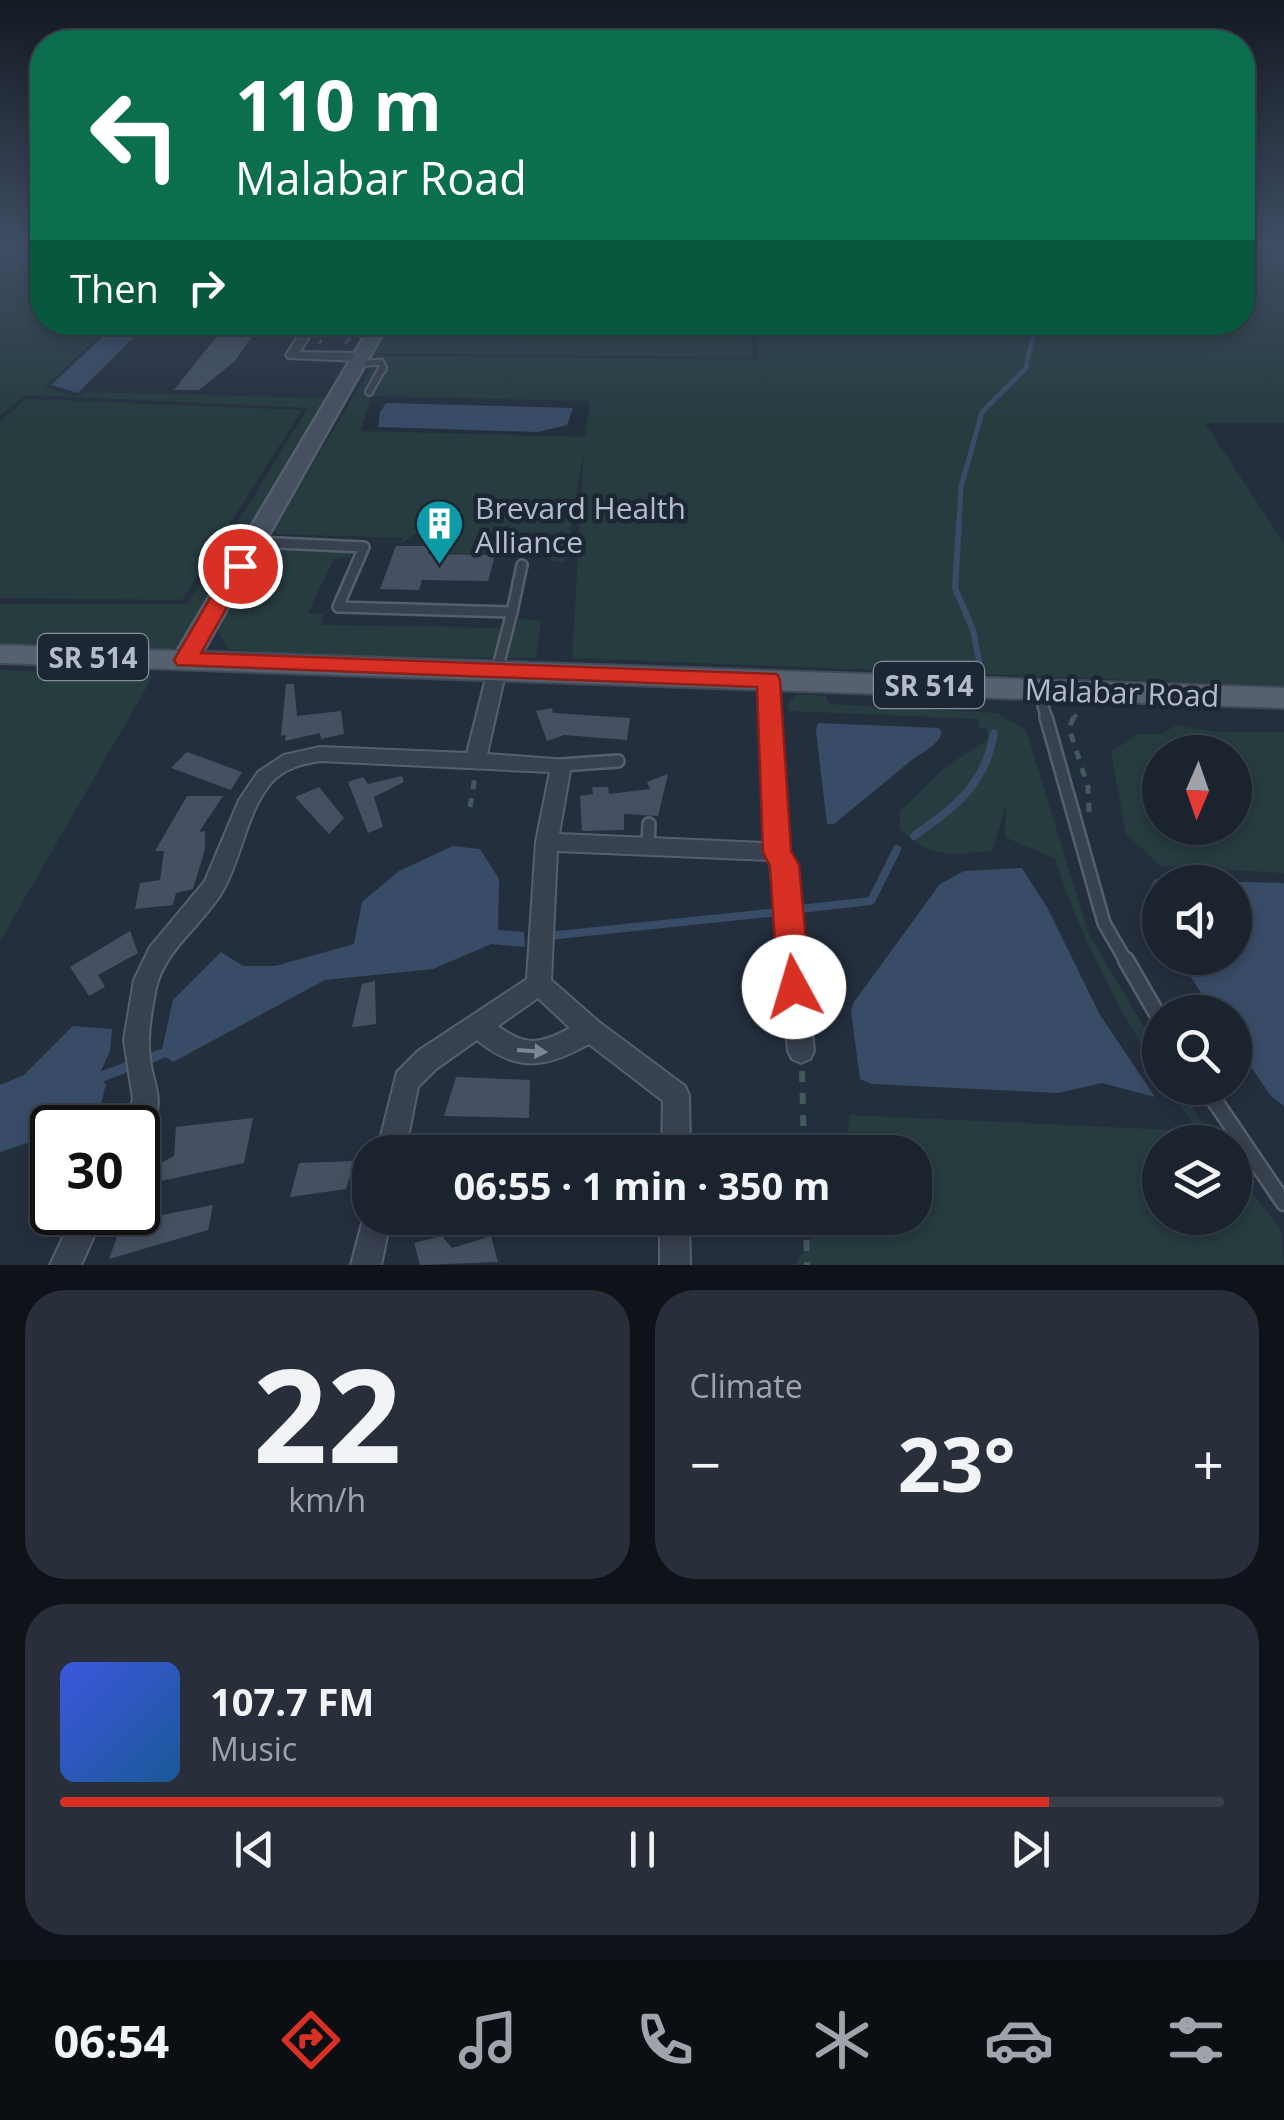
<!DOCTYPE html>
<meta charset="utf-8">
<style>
body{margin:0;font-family:"Open Sans",sans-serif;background:#282f3a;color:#f1f3f6;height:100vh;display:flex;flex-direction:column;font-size:38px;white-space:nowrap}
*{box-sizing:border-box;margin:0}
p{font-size:32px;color:#a0a4aa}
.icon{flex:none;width:55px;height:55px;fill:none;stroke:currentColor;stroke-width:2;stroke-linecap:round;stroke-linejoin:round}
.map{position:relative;height:1265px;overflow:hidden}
.side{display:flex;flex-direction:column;gap:25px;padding:25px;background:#0f1319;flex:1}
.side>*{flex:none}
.top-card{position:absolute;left:30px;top:30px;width:1225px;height:305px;border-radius:40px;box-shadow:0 5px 15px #0003,0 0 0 2px #39404a;background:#0b6e4f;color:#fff;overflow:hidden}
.needle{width:65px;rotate:182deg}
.fabs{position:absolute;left:1142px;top:735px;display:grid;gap:20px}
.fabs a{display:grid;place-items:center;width:110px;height:110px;border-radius:50%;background:#1b232e;box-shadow:0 5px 15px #0003,0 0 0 2px #39404a;font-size:50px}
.speed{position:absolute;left:30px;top:1105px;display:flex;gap:20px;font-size:50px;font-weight:700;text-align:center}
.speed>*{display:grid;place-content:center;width:130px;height:130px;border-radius:50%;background:#1b232e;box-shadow:0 5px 15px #0003,0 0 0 2px #39404a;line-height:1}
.speed .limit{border:5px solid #111;border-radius:15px;background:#fff;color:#111}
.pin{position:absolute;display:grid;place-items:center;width:85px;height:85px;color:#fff;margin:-42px;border:5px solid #fff;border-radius:50%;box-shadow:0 2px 10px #0007}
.me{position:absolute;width:110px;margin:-55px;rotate:354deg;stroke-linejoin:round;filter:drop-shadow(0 0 8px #0008)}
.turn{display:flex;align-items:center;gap:35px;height:210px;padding:0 40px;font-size:45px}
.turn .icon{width:130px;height:130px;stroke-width:2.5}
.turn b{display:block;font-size:70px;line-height:85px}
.then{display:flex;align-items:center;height:95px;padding:0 40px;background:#0003;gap:20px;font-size:38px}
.big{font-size:75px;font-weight:700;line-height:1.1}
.side .widget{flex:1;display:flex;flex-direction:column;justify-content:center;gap:15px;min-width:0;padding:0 35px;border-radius:40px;background:#282f3a}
.side .dial{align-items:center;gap:0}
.dial b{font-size:130px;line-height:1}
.song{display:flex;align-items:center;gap:30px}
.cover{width:120px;height:120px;border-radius:15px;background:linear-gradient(135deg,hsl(230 70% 55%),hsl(210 70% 35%))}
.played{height:10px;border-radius:5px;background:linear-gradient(90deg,#d93025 85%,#39404a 85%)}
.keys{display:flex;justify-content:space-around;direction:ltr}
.heat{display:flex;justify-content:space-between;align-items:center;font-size:55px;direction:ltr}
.side .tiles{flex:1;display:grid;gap:25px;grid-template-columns:1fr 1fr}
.widget:last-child{grid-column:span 2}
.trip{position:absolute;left:352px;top:1135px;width:580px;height:100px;border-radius:40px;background:#1b232e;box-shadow:0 5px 15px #0003,0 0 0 2px #39404a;font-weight:700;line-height:100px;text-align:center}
.tabs{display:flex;height:160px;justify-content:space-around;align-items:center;background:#0b0e12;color:#a0a4aa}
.tabs .icon{width:70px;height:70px}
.tabs .active{color:#d93025}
.tabs b{font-size:45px;color:#f1f3f6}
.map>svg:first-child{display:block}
</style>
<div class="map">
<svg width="1284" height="1265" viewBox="0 0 1284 1265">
<rect width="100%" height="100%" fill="#242f3e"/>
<g fill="#263c3f" fill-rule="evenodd">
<polygon points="0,244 42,244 42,322 112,323 45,388 75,396 85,392 329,398 180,652 0,646 0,604 187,604 308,408 28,395 19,399 0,416"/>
<path d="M1243 244 1257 248 1284 244V423H1205L1284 543V686L572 658 584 451 565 562 550 561 551 553C510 550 469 554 429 554L445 535 415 534 396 546 403 538 277 534 273 528 379 356 758 360 756 323 1242 322ZM371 396 589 401 590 402 585 437 361 431Z"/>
<polygon points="492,322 491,330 587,332 590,323 750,323 753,357 379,353 373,356 352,392 389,323"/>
<polygon points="25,399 302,410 182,600 0,598 0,422"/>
<polygon points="309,547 351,553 351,558 334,558 308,613 324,614 321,625 516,628 518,619 541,620 536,658 300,655 228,649 217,630 263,553"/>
<polygon points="0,670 153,676 0,941"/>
<path d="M797 694 826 696 829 704 997 713 1026 730 1088 932 1160 1055V1073C1117 1008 1079 934 1055 859L1005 837 1006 805 992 851C950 854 932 860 900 829V811L945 767 987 740V728H979V719L789 711 787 705Z"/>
<path d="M1176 725 1217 732H1284V873L1161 866 1126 834 1111 752 1138 734H1163ZM1160 752H1235V828H1160Z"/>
<polygon points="1169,1088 1180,1088 1214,1142 1160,1142 1160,1218 1235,1218 1235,1170 1281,1230 1284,1265 794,1265 816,1233 827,1224 826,1218 915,1218 915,1152 815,1152 814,1148 848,1139 849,1115 1197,1131"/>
</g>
<g fill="#394c67">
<polygon points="117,323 148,323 78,393 51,385"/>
<polygon points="386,403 573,408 567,425 538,432 378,427 380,412"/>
<path d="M818 723 939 728 942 733C936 748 919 753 907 764 883 784 858 804 834 824H827L816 731Z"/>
<polygon points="453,846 480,849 499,879 498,930 524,932 525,947 491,944 433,969 325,980 173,1062 161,1054 173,1000 221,952 243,966 275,966 354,944 362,902 399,871"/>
<polygon points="1022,868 1048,909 1100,1015 1155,1097 1102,1083 1058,1093 872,1084 860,1079 851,1011 854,1002 940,884 964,871"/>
<polygon points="1155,879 1284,883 1284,1106 1271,1096 1235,1044 1235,1012 1213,1012 1179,958 1235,958 1235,882 1160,882 1160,911 1151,886"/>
<polygon points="73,1026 112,1029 110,1051 98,1077 106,1084 97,1120 74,1127 52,1128 52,1135 0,1152 0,1085 24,1075"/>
</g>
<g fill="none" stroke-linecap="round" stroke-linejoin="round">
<g stroke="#394c67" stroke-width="4">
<polyline points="1242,261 1284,258"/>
<polyline points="1020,322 1034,333 1025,370"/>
<polyline points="346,343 359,322"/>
</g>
<polyline stroke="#394c67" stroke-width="5" points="959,525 961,487 982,412 1027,367"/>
<polyline stroke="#394c67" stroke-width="6" points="959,523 955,588 973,630 982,675"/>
<g stroke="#394c67" stroke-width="8">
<path d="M914 836C955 807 985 785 994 733"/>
<polyline points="791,910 871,901 897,849"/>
<polyline points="548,936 779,912"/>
</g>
<g stroke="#394c67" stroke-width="10">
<polyline points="144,1061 161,1054"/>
<polyline points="98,1078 132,1065"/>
</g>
</g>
<g fill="#455162">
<polygon points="220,332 254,333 235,361 199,390 174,390"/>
<polygon points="396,546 431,546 428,554 495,555 488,581 422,580 419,590 380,589"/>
<polygon points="286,684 294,684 297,716 341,711 344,734 321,739 320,733 285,741 286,735 281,736"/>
<polygon points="552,708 553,713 630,718 627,740 564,735 547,741 536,711"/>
<polygon points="187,752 242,772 231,790 171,768"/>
<polygon points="668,774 658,816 624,814 624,830 582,831 580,796 593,794 592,787 608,787 609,794 650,789 647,782"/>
<polygon points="402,776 404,782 374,797 383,827 368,833 348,782 363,777 368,784"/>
<polygon points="319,787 344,818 329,834 295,797"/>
<polygon points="187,796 223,796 199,832 205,831 205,849 193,889 176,893 173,905 135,909 140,883 160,880 164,851 155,851"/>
<polygon points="130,931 138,953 98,975 105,987 89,996 70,967"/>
<polygon points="375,981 376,1024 352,1027 362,984"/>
<polygon points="456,1077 530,1080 529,1118 444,1116"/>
<polygon points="253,1118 244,1163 161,1181 161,1163 174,1156 176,1127"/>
<polygon points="355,1161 346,1189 290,1197 299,1163"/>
<polygon points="213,1205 208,1230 109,1259 122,1223"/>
<polygon points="442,1236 452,1248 491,1236 498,1262 420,1265 414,1243"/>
</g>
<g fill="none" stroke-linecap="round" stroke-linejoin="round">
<defs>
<polyline id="lane-far4" points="356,364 381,362 383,370"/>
<polyline id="lane-far3" points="369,392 383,367"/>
<g id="lane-far2">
<polyline points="256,542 364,547 338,607 512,612 522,565"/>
<polyline points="497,670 512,612"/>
<polyline points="1039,691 1047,720"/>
</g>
<g id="lane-far1">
<polyline points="1046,717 1104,923 1127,963"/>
<polyline points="561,765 618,761"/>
<polyline points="648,846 649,824"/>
</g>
<g id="lane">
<polyline points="1126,960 1160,1019"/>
<polyline points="1206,1088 1284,1203"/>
</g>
<g id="street">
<polygon points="307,322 318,322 300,352 360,353 366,357 360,361 288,358 286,355"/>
<path d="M497 664 506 670 487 754 568 760 571 765 559 834 766 843 759 680 761 676H775L777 680 788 852 795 865 814 1051 810 1059 801 1063 792 1059 788 1051 770 860 557 851 551 980 599 1022 685 1086 689 1095 690 1152H662L663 1101 589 1044C546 1068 517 1073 477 1040L436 1069 418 1087 405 1152H377L397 1072 418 1051 527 979 536 842 550 772 320 761C302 764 285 768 272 782 245 813 242 860 221 894 201 926 165 950 156 988 152 1008 148 1029 149 1049 152 1093 168 1091 148 1138L138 1142V1128H125L133 1099 124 1040 134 980 150 947 205 881 239 800 258 772 284 755 320 747 467 753 488 670ZM538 998 570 1028C540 1044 526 1047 498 1026Z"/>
<polygon points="370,1206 370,1218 391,1218 381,1265 351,1265 366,1208"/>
<polygon points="75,1212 105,1212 81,1265 50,1265"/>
<polygon points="660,1218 689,1218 690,1265 660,1265"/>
</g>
<polygon id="secondary" points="373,322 389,322 198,660 194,666 176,666 172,660"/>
<polygon id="primary" points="0,645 1284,688 1284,708 0,663"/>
</defs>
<use href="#lane-far4" stroke="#565f6c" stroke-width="9"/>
<use href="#lane-far3" stroke="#565f6c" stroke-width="10"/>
<use href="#lane-far2" stroke="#565f6c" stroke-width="14"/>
<use href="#lane-far1" stroke="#565f6c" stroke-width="16"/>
<use href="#lane" stroke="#565f6c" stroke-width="19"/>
<use href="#street" stroke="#565f6c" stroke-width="4"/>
<use href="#secondary" stroke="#565f6c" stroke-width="5"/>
<use href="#primary" stroke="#414a57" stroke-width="4"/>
<polyline stroke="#44595c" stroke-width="2.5" stroke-dasharray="5 5" stroke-linecap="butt" points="319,344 333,322"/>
<polyline stroke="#44595c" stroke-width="4" stroke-dasharray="8 8" stroke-linecap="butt" points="1071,720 1081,711"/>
<g stroke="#44595c" stroke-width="5" stroke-dasharray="9 9" stroke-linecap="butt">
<polyline points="1074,717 1069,728 1088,787 1089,812"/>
<polyline points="470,807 475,776"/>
</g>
<g stroke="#44595c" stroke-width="6" stroke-dasharray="11 11" stroke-linecap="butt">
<polyline points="802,1071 804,1152"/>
<polyline points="806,1218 807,1265"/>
</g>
<use href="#lane-far4" stroke="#38414e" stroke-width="5"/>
<use href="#lane-far3" stroke="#38414e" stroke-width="6"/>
<use href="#lane-far2" stroke="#38414e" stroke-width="9"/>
<use href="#lane-far1" stroke="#38414e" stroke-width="11"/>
<use href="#lane" stroke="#38414e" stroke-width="14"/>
<use href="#street" fill="#38414e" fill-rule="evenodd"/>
<use href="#secondary" fill="#465061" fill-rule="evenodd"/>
<use href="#primary" fill="#56606e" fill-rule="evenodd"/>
</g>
<defs><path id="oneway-solid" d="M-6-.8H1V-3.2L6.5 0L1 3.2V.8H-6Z" transform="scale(2.5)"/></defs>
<use fill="#7c8592" href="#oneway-solid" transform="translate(532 1051) rotate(4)"/>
<linearGradient id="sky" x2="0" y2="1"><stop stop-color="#141a22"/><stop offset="0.58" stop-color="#3f4d63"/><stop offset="1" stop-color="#3f4d63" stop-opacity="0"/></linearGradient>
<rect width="1284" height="421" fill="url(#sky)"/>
<polygon fill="#d93025" stroke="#8d1f18" stroke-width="2.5" points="240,560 250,566 201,653 777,674 780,680 791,851 799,865 810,987 806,997 794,1001 783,997 778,987 770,866 763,852 757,687 177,665 174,660 229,566"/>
<defs>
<symbol id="building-pin" viewBox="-11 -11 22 30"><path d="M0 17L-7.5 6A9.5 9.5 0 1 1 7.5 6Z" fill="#0f9aa8" stroke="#1d2633"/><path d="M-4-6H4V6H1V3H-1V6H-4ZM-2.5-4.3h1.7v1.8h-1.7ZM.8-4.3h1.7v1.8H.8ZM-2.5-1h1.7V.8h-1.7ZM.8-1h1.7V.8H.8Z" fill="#fff"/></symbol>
</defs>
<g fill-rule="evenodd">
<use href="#building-pin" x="412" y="496" width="55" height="75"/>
</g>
<g text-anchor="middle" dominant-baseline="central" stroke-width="9" stroke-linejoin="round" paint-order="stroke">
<g fill="#1d2633" stroke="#878f9c" stroke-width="2.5">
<rect x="38" y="634" width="110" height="46" rx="8"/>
<rect x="874" y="662" width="110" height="46" rx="8"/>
</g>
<g font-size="28" font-weight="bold" fill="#b4bcc9">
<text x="93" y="657">SR 514</text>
<text x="929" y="685">SR 514</text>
</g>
<g font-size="30" fill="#b4bcc9" stroke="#1d2633" text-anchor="start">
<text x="475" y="507">Brevard Health<tspan x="475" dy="34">Alliance</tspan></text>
</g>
<g font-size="30" fill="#b4bcc9" stroke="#1d2633">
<text transform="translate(1122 692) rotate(2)">Malabar Road</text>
</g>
</g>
</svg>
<div class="fabs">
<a><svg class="needle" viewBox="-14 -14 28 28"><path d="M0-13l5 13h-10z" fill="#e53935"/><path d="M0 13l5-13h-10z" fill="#a0a4aa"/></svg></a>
<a><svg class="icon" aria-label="sound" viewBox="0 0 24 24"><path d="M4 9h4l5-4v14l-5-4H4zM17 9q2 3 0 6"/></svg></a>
<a><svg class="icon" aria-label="search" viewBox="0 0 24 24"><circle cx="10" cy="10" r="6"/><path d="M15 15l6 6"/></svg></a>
<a><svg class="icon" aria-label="layers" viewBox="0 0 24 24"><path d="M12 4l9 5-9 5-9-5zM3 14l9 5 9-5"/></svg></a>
</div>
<div class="speed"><div class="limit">30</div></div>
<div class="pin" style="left:240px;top:566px;background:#d93025"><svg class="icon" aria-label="arrive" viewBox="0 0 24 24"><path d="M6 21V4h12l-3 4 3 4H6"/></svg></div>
<svg class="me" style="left:794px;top:987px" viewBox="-20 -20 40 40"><circle r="19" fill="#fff"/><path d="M0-13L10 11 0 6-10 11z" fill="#d93025"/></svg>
<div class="trip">06:55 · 1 min · 350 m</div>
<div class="top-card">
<div class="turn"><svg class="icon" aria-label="left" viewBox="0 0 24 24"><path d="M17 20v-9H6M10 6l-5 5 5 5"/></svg><div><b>110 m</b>Malabar Road</div></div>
<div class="then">Then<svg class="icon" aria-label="right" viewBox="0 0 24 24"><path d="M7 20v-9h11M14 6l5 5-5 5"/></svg></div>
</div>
</div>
<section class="side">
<div class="tiles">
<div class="widget dial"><b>22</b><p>km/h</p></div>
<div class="widget"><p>Climate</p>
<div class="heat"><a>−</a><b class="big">23°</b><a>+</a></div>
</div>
<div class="widget">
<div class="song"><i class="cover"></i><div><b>107.7 FM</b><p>Music</p></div></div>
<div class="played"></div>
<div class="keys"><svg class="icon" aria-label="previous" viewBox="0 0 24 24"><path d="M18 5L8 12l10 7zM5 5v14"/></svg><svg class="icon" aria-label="pause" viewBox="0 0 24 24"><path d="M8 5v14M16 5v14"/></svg><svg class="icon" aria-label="next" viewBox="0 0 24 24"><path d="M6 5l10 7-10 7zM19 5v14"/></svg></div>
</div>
</div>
</section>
<nav class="tabs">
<b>06:54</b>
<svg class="icon active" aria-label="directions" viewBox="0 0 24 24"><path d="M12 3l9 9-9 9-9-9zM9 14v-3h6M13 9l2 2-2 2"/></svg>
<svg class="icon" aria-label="music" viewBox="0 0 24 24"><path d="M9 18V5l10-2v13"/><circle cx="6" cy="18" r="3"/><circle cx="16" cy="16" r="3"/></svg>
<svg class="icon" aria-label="phone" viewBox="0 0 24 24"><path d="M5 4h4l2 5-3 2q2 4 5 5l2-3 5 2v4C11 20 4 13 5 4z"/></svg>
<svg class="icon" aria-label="climate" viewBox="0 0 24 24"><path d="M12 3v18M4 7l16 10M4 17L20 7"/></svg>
<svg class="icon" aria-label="car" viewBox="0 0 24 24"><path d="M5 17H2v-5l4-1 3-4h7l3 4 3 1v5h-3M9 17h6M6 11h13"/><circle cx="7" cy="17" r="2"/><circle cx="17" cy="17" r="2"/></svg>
<svg class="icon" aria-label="filters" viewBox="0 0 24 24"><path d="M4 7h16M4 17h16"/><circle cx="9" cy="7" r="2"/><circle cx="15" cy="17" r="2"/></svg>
</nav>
